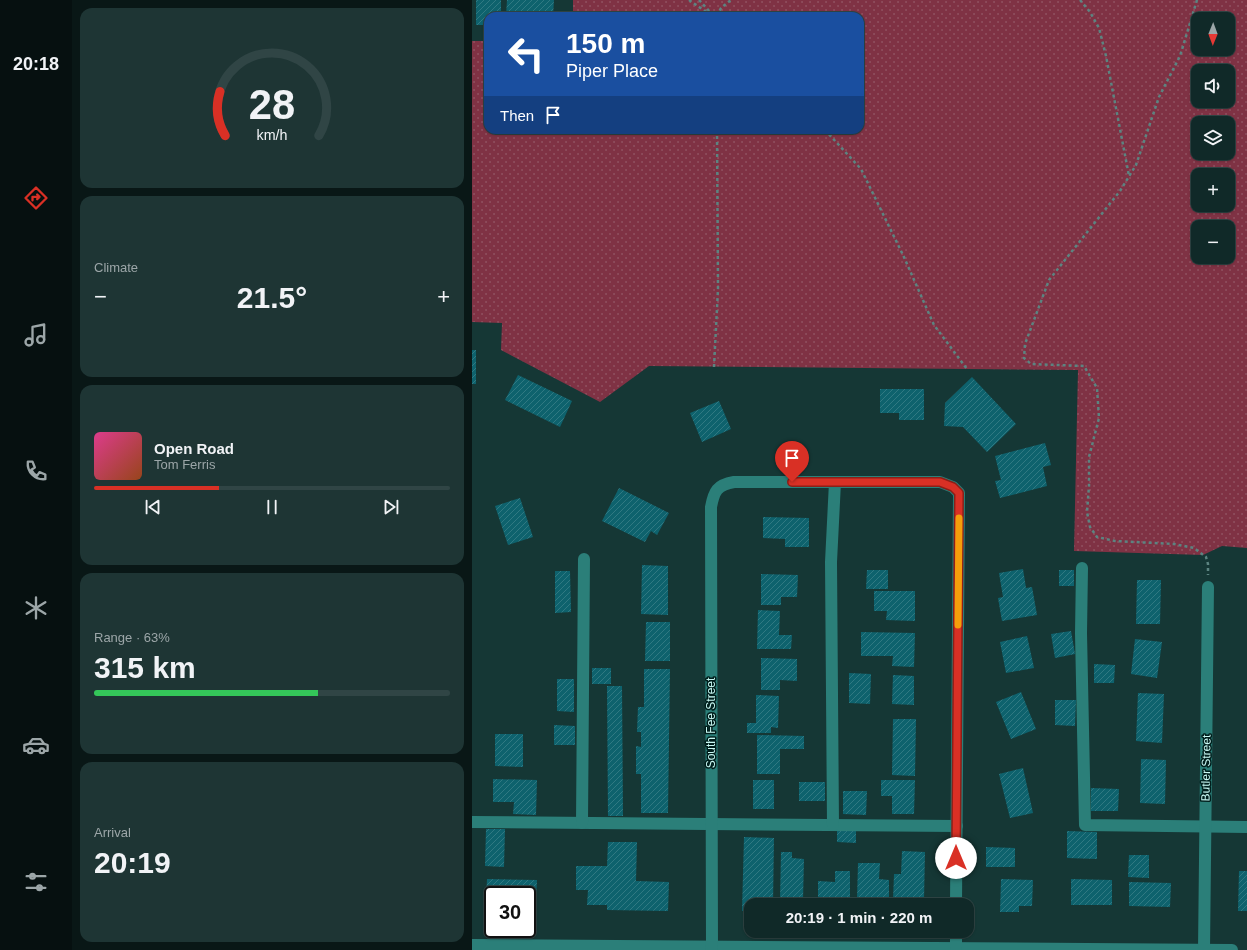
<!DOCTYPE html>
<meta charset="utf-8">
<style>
body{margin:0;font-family:Helvetica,sans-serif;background:#1e3534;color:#f1f3f6;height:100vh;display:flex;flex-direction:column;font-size:15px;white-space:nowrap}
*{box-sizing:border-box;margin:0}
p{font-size:13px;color:#9ca6a8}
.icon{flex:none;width:22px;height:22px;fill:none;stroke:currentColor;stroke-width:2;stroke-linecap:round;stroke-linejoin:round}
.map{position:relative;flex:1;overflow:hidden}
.drawer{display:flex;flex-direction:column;gap:8px;padding:8px;background:#091716;width:400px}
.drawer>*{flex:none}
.guide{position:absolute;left:12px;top:12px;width:380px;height:122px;border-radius:12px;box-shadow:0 1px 3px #0004,0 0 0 1px #304545;background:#1a4fa0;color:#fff;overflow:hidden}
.needle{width:26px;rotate:181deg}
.buttons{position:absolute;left:719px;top:12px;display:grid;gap:8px}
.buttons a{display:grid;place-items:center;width:44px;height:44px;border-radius:8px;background:#102928;box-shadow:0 1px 3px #0004,0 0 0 1px #304545;font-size:20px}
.speed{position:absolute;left:12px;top:886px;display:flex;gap:8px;font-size:20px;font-weight:700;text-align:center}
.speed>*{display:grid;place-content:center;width:52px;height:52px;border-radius:50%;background:#102928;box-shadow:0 1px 3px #0004,0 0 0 1px #304545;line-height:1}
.speed .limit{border:2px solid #111;border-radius:6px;background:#fff;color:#111}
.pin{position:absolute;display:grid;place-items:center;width:34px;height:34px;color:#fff;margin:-41px -17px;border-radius:50% 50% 50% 0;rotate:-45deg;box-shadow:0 0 4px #0007}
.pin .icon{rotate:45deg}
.me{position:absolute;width:44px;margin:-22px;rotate:0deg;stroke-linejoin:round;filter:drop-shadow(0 0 3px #0008)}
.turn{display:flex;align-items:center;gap:14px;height:84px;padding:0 16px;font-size:18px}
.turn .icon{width:52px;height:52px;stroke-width:2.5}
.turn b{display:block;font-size:28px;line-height:34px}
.then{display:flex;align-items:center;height:38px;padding:0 16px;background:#0003;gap:8px;font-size:15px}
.big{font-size:30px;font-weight:600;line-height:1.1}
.drawer .tile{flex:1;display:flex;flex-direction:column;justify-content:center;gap:6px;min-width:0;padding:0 14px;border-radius:12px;background:#1e3534}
.drawer .dial{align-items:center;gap:0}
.dial svg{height:104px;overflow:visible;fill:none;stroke:#304545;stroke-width:7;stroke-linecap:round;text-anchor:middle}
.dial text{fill:#f1f3f6;stroke:none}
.song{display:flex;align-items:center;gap:12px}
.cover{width:48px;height:48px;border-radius:6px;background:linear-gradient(135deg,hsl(330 70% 55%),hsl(20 70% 35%))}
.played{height:4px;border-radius:2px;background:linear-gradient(90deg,#d93025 35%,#304545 35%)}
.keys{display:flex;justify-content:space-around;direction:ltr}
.heat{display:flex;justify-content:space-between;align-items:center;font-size:22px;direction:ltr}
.charge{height:6px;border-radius:3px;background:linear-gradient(90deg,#34c759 63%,#304545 0)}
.trip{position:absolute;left:272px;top:898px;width:230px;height:40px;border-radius:12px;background:#102928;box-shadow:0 1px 3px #0004,0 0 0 1px #304545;font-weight:600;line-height:40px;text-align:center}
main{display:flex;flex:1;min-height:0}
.menu{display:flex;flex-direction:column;width:72px;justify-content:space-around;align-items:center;background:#061010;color:#9ca6a8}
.menu .icon{width:28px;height:28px}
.menu .active{color:#d93025}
.menu b{font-size:18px;color:#f1f3f6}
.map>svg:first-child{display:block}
</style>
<main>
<nav class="menu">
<b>20:18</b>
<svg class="icon active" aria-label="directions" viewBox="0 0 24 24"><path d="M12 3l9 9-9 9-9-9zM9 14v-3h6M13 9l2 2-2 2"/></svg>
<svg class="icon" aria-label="music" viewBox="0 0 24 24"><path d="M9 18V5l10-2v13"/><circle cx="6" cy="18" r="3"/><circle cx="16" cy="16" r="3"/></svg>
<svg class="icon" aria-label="phone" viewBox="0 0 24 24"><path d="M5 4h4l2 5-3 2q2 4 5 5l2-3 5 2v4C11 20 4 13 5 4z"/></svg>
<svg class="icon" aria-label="climate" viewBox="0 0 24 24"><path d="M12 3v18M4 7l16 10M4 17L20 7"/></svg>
<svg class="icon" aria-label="car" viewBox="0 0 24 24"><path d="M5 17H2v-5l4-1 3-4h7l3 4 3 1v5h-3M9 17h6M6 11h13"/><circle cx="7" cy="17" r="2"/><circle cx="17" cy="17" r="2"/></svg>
<svg class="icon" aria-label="filters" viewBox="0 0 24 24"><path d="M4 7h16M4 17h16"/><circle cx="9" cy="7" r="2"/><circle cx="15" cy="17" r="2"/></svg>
</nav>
<section class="drawer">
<div class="tile dial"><svg viewBox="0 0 100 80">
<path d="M14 69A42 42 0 1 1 86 69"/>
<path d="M14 69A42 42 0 0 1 10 35" stroke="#d93025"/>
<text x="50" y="56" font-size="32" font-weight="700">28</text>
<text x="50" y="72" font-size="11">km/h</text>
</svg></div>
<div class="tile"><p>Climate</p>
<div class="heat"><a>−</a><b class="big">21.5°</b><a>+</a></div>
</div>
<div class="tile">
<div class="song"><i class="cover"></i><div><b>Open Road</b><p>Tom Ferris</p></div></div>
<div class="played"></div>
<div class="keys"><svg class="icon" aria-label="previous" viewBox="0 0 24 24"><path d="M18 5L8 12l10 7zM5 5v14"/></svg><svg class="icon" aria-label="pause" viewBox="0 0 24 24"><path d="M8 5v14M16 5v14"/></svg><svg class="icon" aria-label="next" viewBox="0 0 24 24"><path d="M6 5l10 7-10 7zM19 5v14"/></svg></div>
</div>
<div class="tile"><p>Range · 63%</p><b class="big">315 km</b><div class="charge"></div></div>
<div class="tile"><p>Arrival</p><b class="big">20:19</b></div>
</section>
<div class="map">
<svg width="775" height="950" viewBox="0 0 775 950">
<defs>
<pattern id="grass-dots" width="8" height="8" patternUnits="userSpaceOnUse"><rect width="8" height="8" fill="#7f3244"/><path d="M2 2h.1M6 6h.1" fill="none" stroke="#905160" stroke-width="1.8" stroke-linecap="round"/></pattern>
<pattern id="building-hatch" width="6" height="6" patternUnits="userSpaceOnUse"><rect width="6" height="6" fill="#0e626d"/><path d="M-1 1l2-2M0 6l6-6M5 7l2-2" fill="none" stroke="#307982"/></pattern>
</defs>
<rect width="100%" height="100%" fill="#153735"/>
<path fill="url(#grass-dots)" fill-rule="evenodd" d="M101 0H775V548L750 546 731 555 602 551 606 370 177 366 128 402 29 350 30 323 0 322V41H16V130H388V16H101ZM726 19H756V49H726ZM726 71H756V101H726ZM726 123H756V153H726ZM726 175H756V205H726ZM726 227H756V257H726Z"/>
<g fill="url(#building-hatch)">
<polygon points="4,0 29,0 29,16 16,16 16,25 4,25"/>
<polygon points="35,0 82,0 81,16 34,16"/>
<rect x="0" y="350" width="4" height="34"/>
<polygon points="46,375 100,401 88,427 33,400"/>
<polygon points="500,377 544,424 515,452 491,427 472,426 473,403"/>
<polygon points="408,389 452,389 452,420 427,420 427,413 408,413"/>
<polygon points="247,401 259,429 230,442 218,413"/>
<polygon points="573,443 579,465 571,467 575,486 528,498 523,481 529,480 523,456"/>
<polygon points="147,488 197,513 185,535 179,531 173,542 130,521"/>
<polygon points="48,498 61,537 36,545 23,506"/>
<polygon points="291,517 337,518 337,547 313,547 313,539 291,538"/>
<polygon points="170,565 196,566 196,615 169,614"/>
<polygon points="551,569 554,588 560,587 565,615 530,621 526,598 531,597 527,573"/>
<polygon points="395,570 416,570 416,589 394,589"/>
<rect x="587" y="570" width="15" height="16"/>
<polygon points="83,571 98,571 99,612 83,613"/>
<polygon points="289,574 326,575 325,597 309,597 309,605 289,605"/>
<polygon points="665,580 689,580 688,624 664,624"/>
<polygon points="402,591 443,591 443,621 414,620 415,611 402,611"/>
<polygon points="286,610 308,611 307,635 320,635 319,649 285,649"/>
<polygon points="174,622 198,622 198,661 173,661"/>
<polygon points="599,631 603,654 583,658 579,634"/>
<polygon points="389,632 443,633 442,667 420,666 421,656 389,656"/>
<polygon points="555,636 562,668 534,673 528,642"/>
<polygon points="663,639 690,642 685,678 659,674"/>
<polygon points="289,658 325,659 325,681 308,680 308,690 289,690"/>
<polygon points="622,664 643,665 642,683 622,683"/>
<rect x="120" y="668" width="19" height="16"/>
<polygon points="172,669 198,669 196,813 169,813 169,774 164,774 164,746 169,747 169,732 165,732 166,707 172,707"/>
<polygon points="377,673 399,674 398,704 377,703"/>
<polygon points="421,675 442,676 442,705 420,704"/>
<polygon points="85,679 102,679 102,712 85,711"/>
<polygon points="135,686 150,686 151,816 136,816"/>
<polygon points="549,692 564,729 539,739 524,702"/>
<polygon points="666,693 692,694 690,743 664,741"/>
<polygon points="284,695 307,696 306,728 299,727 299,733 275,733 275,723 284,723"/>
<polygon points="583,700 604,700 603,726 583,725"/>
<polygon points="421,719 444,719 443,776 420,775"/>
<polygon points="82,725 103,726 103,745 82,745"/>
<polygon points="23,734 51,734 51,767 23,766"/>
<polygon points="285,735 332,736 332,749 308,749 308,774 285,774"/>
<polygon points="669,759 694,760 693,804 668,803"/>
<polygon points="551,768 561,813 538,818 527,774"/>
<polygon points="21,779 65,780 64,815 41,814 42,802 21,802"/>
<rect x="281" y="780" width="21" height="29"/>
<polygon points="409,780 443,780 442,814 420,814 420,796 409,796"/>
<rect x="327" y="782" width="26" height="19"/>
<polygon points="619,788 647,789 646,811 619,811"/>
<polygon points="371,791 395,791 394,815 371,814"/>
<polygon points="365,828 384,829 384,843 365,842"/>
<polygon points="14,829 33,829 32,867 13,866"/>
<polygon points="595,831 625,832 625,859 595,858"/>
<polygon points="272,837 302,838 301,905 279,905 279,911 270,911"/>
<polygon points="136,842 165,842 164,881 197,882 196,911 135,910 135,905 115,905 116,890 104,890 104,866 135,866"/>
<polygon points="514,847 543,848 543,867 514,867"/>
<polygon points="430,851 453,852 452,900 421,900 422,874 429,874"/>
<polygon points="309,852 320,852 320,858 332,859 331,900 308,900"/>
<polygon points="657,855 677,855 677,878 656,877"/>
<polygon points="386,863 408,863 407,879 417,880 417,900 385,899"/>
<polygon points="363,871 378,871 378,905 346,904 346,881 363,882"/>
<polygon points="767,871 775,871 775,911 766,911"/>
<polygon points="15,879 65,880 64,902 55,902 55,895 21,895 21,901 14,901"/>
<polygon points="529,879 561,880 560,906 547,906 547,912 528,912"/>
<polygon points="599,879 640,880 640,905 599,905"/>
<polygon points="657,882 699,883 698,907 657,906"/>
</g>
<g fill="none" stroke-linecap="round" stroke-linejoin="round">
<g stroke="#5c8481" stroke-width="2.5" stroke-dasharray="3 3" stroke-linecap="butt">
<polyline points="217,0 240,16"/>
<polyline points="227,0 240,14"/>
<polyline points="608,0 618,12 627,28 634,56 657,176"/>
<polyline points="725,0 708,56 687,97 664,165 648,191 577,280 553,344 552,358 559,364 612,366 625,388 627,418 617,457 617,486 615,512 618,527 625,537 643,541 702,544 722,548 734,557 736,564 736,575"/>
<polyline points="245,16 249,8 259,0"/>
<polyline points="353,130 389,169 431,255 462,325 495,369"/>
<polyline points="242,367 246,289 245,130"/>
</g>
<g stroke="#2b7f79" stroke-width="12">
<polyline points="610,568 609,633 613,825 775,827"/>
<polyline points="0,822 485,826"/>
<polyline points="110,823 112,559"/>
<polyline points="361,825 359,562 363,482"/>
<polyline points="0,945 760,950"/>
<polyline points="484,947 484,931"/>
<path d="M240 950 239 507C242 491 245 485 262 482H468L481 487 487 493 484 905"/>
<polyline points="732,950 736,587"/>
</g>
</g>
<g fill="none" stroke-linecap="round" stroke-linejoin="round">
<defs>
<polyline id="route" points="320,482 468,482 481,487 487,493 484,858"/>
</defs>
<use href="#route" stroke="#8d1f18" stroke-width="10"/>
<use href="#route" stroke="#d93025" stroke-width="7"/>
<polyline stroke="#f59e0b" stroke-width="7" points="486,625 487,518"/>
</g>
<g text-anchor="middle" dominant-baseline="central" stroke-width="3" stroke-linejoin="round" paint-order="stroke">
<g font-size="12" fill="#cafaf5" stroke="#001e1c">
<text transform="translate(239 723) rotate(-90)">South Fee Street</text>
<text transform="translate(734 768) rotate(-89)">Butler Street</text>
</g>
</g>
</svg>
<div class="buttons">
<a><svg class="needle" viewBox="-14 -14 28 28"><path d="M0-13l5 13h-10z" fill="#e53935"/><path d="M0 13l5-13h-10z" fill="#9ca6a8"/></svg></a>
<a><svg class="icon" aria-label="sound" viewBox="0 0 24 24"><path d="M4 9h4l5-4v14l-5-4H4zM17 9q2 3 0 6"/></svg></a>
<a><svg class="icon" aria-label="layers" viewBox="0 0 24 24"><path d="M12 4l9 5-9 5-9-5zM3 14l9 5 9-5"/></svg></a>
<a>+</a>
<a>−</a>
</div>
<div class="speed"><div class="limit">30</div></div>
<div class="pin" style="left:320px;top:482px;background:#d93025"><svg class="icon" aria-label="arrive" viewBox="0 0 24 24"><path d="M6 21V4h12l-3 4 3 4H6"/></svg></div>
<svg class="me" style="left:484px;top:858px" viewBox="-20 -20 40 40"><circle r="19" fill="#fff"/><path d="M0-13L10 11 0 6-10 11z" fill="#d93025"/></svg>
<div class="trip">20:19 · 1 min · 220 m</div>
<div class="guide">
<div class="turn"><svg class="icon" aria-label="left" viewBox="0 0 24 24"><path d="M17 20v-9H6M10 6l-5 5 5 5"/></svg><div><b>150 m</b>Piper Place</div></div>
<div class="then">Then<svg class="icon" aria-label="arrive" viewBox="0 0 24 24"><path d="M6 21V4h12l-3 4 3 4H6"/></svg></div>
</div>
</div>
</main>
